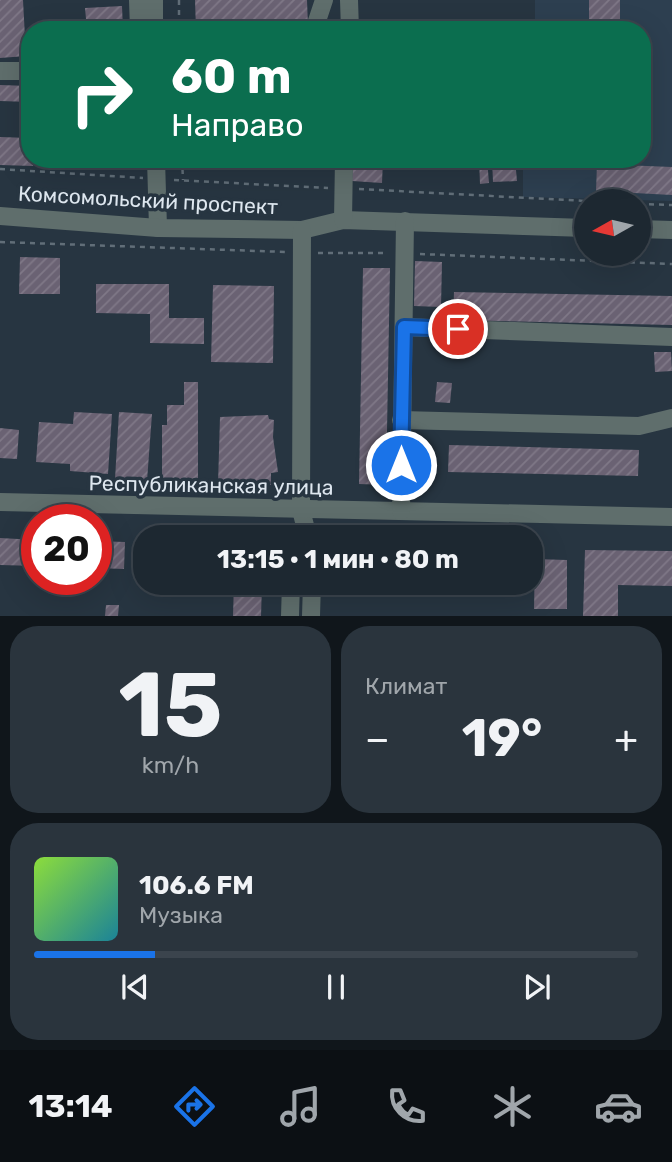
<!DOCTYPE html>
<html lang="ru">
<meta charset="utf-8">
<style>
body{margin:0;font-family:Rubik,sans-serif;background:#2a343d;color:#f1f3f6;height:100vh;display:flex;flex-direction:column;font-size:26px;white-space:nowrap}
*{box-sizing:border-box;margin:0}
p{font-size:23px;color:#a0a6ab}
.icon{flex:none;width:38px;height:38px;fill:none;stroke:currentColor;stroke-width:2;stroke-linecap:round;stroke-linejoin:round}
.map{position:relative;height:616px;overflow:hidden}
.sheet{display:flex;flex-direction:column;gap:10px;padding:10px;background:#10161b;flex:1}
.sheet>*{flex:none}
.top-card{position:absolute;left:21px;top:21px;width:630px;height:147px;border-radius:28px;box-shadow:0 7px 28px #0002,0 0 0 2px #3b444d;background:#0b6e4f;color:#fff;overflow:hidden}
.needle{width:46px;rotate:262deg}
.controls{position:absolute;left:574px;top:189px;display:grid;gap:14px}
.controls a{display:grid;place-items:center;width:77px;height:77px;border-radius:50%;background:#1d2831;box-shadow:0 7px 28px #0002,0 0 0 2px #3b444d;font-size:35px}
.speed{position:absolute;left:21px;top:504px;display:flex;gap:14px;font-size:35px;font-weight:700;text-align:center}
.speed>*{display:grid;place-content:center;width:91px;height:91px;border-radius:50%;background:#1d2831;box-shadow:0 7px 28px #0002,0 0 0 2px #3b444d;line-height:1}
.speed .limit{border:10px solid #d22;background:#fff;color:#111}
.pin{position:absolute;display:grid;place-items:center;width:60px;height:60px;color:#fff;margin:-30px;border:4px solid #fff;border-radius:50%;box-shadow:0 2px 7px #0007}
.me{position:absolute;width:77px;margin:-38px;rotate:0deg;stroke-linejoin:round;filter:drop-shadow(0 0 5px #0008)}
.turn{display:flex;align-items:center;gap:24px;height:147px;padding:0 35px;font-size:32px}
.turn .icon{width:91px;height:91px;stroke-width:2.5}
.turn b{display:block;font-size:49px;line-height:60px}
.big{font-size:52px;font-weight:700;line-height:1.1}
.sheet .tile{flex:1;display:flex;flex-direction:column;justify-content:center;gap:10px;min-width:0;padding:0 24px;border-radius:28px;background:#2a343d}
.sheet .dial{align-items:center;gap:0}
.dial b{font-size:91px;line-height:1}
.song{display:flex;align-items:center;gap:21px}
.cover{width:84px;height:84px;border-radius:10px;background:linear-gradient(135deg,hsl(90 70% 55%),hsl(190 70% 35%))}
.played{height:7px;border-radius:4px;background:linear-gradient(90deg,#1a73e8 20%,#3b444d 20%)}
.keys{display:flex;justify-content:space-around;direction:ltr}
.heat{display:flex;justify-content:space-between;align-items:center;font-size:38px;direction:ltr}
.sheet .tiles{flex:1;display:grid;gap:10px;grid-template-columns:1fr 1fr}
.tile:last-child{grid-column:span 2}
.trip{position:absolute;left:133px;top:525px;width:410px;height:70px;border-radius:28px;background:#1d2831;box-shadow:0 7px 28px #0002,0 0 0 2px #3b444d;font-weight:700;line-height:70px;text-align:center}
.dock{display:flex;height:112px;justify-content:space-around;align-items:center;background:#0c1014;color:#a0a6ab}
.dock .icon{width:49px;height:49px}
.dock .selected{color:#1a73e8}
.dock b{font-size:32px;color:#f1f3f6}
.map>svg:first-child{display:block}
</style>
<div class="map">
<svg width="672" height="616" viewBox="0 0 672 616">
<defs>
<pattern id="building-hatch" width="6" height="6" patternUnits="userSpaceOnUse" patternTransform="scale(1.75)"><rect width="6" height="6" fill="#6a6273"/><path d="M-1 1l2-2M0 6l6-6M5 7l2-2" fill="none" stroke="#7f7887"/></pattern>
</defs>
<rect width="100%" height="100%" fill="#273541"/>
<polygon fill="#2d3f50" points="535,0 672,0 672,201 523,197 523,159 642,159 642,30 521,30 520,19 535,19"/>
<g fill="url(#building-hatch)">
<polygon points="0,0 23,0 26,56 0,58"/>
<polygon points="195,0 307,0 308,26 196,30"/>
<rect x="589" y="0" width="31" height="30"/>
<polygon points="122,6 123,30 87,30 85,8"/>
<polygon points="0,85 30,86 30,102 0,101"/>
<polygon points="0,137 30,138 30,159 34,159 33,166 0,165"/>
<polygon points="65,159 135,159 134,169 65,168"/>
<polygon points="208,159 248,159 248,168 208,169"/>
<polygon points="259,159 339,159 339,169 259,170"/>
<polygon points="353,159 383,159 382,183 352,181"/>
<polygon points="479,159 487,159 489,183 480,184"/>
<polygon points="492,159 515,159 517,181 493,182"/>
<polygon points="597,164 672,167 672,195 596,191"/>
<polygon points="20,257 60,258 60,294 19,294"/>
<polygon points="415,261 442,262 441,307 414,306"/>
<polygon points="363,268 390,268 386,485 359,484"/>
<polygon points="96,284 169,284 169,318 204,318 204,344 150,343 150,314 96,313"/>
<polygon points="213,285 274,286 273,363 211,362"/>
<polygon points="454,292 672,296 672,325 453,320"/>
<polygon points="654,352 671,352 672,371 655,372"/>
<polygon points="184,382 198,382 198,479 162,479 162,425 167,425 167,405 184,405"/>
<polygon points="437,382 452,383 450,403 435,402"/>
<polygon points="74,412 112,414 108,474 70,471 70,464 36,462 39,422 73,424"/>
<polygon points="119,412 152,414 147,481 115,479"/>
<polygon points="268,415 269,419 274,420 273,437 278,472 271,473 271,485 218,484 220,417"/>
<polygon points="0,428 19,430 17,459 0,458"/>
<polygon points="449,445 639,450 638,476 448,472"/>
<polygon points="0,538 37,540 37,566 0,565"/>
<polygon points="96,541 125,542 124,569 96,568"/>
<polygon points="585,550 672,551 672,586 618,585 618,616 583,616"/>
<polygon points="535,559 567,560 567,609 534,609"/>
<polygon points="234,583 262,585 261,616 233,616"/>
<polygon points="106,605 119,605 118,616 105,616"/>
</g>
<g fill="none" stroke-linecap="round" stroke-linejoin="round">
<g stroke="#616e78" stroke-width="2.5" stroke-dasharray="5 5" stroke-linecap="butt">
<polyline points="179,0 179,30"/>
<polyline points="182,159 183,180"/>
<polyline points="0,169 143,178"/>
<polyline points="174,180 328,188"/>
<polyline points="359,189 586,201"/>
<polyline points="639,204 672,205"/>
<polyline points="0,242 287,252"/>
<polyline points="318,253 388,253"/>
<polyline points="420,254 672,264"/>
</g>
<g stroke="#5f6e6c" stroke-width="18">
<polyline points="138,0 139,30"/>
<polyline points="154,0 154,30"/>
<polyline points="349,0 350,30"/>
<polyline points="314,30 324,0"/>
<polyline points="0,71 30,71"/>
<polyline points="156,159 158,228"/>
<polyline points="0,216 158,228 302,230 343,220 586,228"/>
<polyline points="343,220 344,159"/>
<polyline points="639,229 672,230"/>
<polyline points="302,230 301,510 308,537"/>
<polyline points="404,327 672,337"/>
<polyline points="401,420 639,426 672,418"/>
<polyline points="0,502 672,517"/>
<polyline points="401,511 405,221"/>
<polyline points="290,616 291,583"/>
<polyline points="311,616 312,583"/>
</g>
</g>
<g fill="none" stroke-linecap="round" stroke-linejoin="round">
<defs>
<polyline id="route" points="401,465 404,327 458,329"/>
</defs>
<use href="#route" stroke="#114b97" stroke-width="18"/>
<use href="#route" stroke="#1a73e8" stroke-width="12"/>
</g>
<g text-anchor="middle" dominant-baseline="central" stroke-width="7" stroke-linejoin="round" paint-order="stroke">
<g font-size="21" fill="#dee7ef" stroke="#273541">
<text transform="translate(148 200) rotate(3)">Комсомольский проспект</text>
<text transform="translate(211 485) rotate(1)">Республиканская улица</text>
</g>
</g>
</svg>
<div class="controls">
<a><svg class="needle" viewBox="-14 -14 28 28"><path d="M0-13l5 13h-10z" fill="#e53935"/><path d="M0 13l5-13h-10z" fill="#a0a6ab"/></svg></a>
</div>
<div class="speed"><div class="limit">20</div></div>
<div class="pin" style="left:458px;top:329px;background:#d93025"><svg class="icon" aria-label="arrive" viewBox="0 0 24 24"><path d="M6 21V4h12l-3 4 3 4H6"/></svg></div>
<svg class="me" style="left:401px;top:465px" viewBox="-20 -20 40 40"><circle r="17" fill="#1a73e8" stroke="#fff" stroke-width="3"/><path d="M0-11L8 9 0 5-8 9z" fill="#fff"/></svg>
<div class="trip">13:15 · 1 мин · 80 m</div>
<div class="top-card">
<div class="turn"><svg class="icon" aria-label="right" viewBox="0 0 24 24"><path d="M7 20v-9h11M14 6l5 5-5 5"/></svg><div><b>60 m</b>Направо</div></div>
</div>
</div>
<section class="sheet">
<div class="tiles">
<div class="tile dial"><b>15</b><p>km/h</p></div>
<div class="tile"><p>Климат</p>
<div class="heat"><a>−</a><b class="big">19°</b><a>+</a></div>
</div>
<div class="tile">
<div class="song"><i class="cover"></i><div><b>106.6 FM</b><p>Музыка</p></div></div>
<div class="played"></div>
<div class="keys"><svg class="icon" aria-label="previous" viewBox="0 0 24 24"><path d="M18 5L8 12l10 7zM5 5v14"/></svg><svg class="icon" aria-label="pause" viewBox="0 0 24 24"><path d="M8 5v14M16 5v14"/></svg><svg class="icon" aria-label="next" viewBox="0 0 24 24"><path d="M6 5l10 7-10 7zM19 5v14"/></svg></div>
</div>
</div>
</section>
<nav class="dock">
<b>13:14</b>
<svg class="icon selected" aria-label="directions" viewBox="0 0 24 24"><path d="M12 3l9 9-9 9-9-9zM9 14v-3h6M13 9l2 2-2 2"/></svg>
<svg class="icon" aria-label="music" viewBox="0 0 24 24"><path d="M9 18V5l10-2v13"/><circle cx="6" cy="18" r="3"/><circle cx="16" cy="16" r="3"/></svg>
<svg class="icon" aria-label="phone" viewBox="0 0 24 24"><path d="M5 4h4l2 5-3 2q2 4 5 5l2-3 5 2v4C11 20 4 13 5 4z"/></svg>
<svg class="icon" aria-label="climate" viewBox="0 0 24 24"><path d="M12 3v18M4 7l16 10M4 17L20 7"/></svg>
<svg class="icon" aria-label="car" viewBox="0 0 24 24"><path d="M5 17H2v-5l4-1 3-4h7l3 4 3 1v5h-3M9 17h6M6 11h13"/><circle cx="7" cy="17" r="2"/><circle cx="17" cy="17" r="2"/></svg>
</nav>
